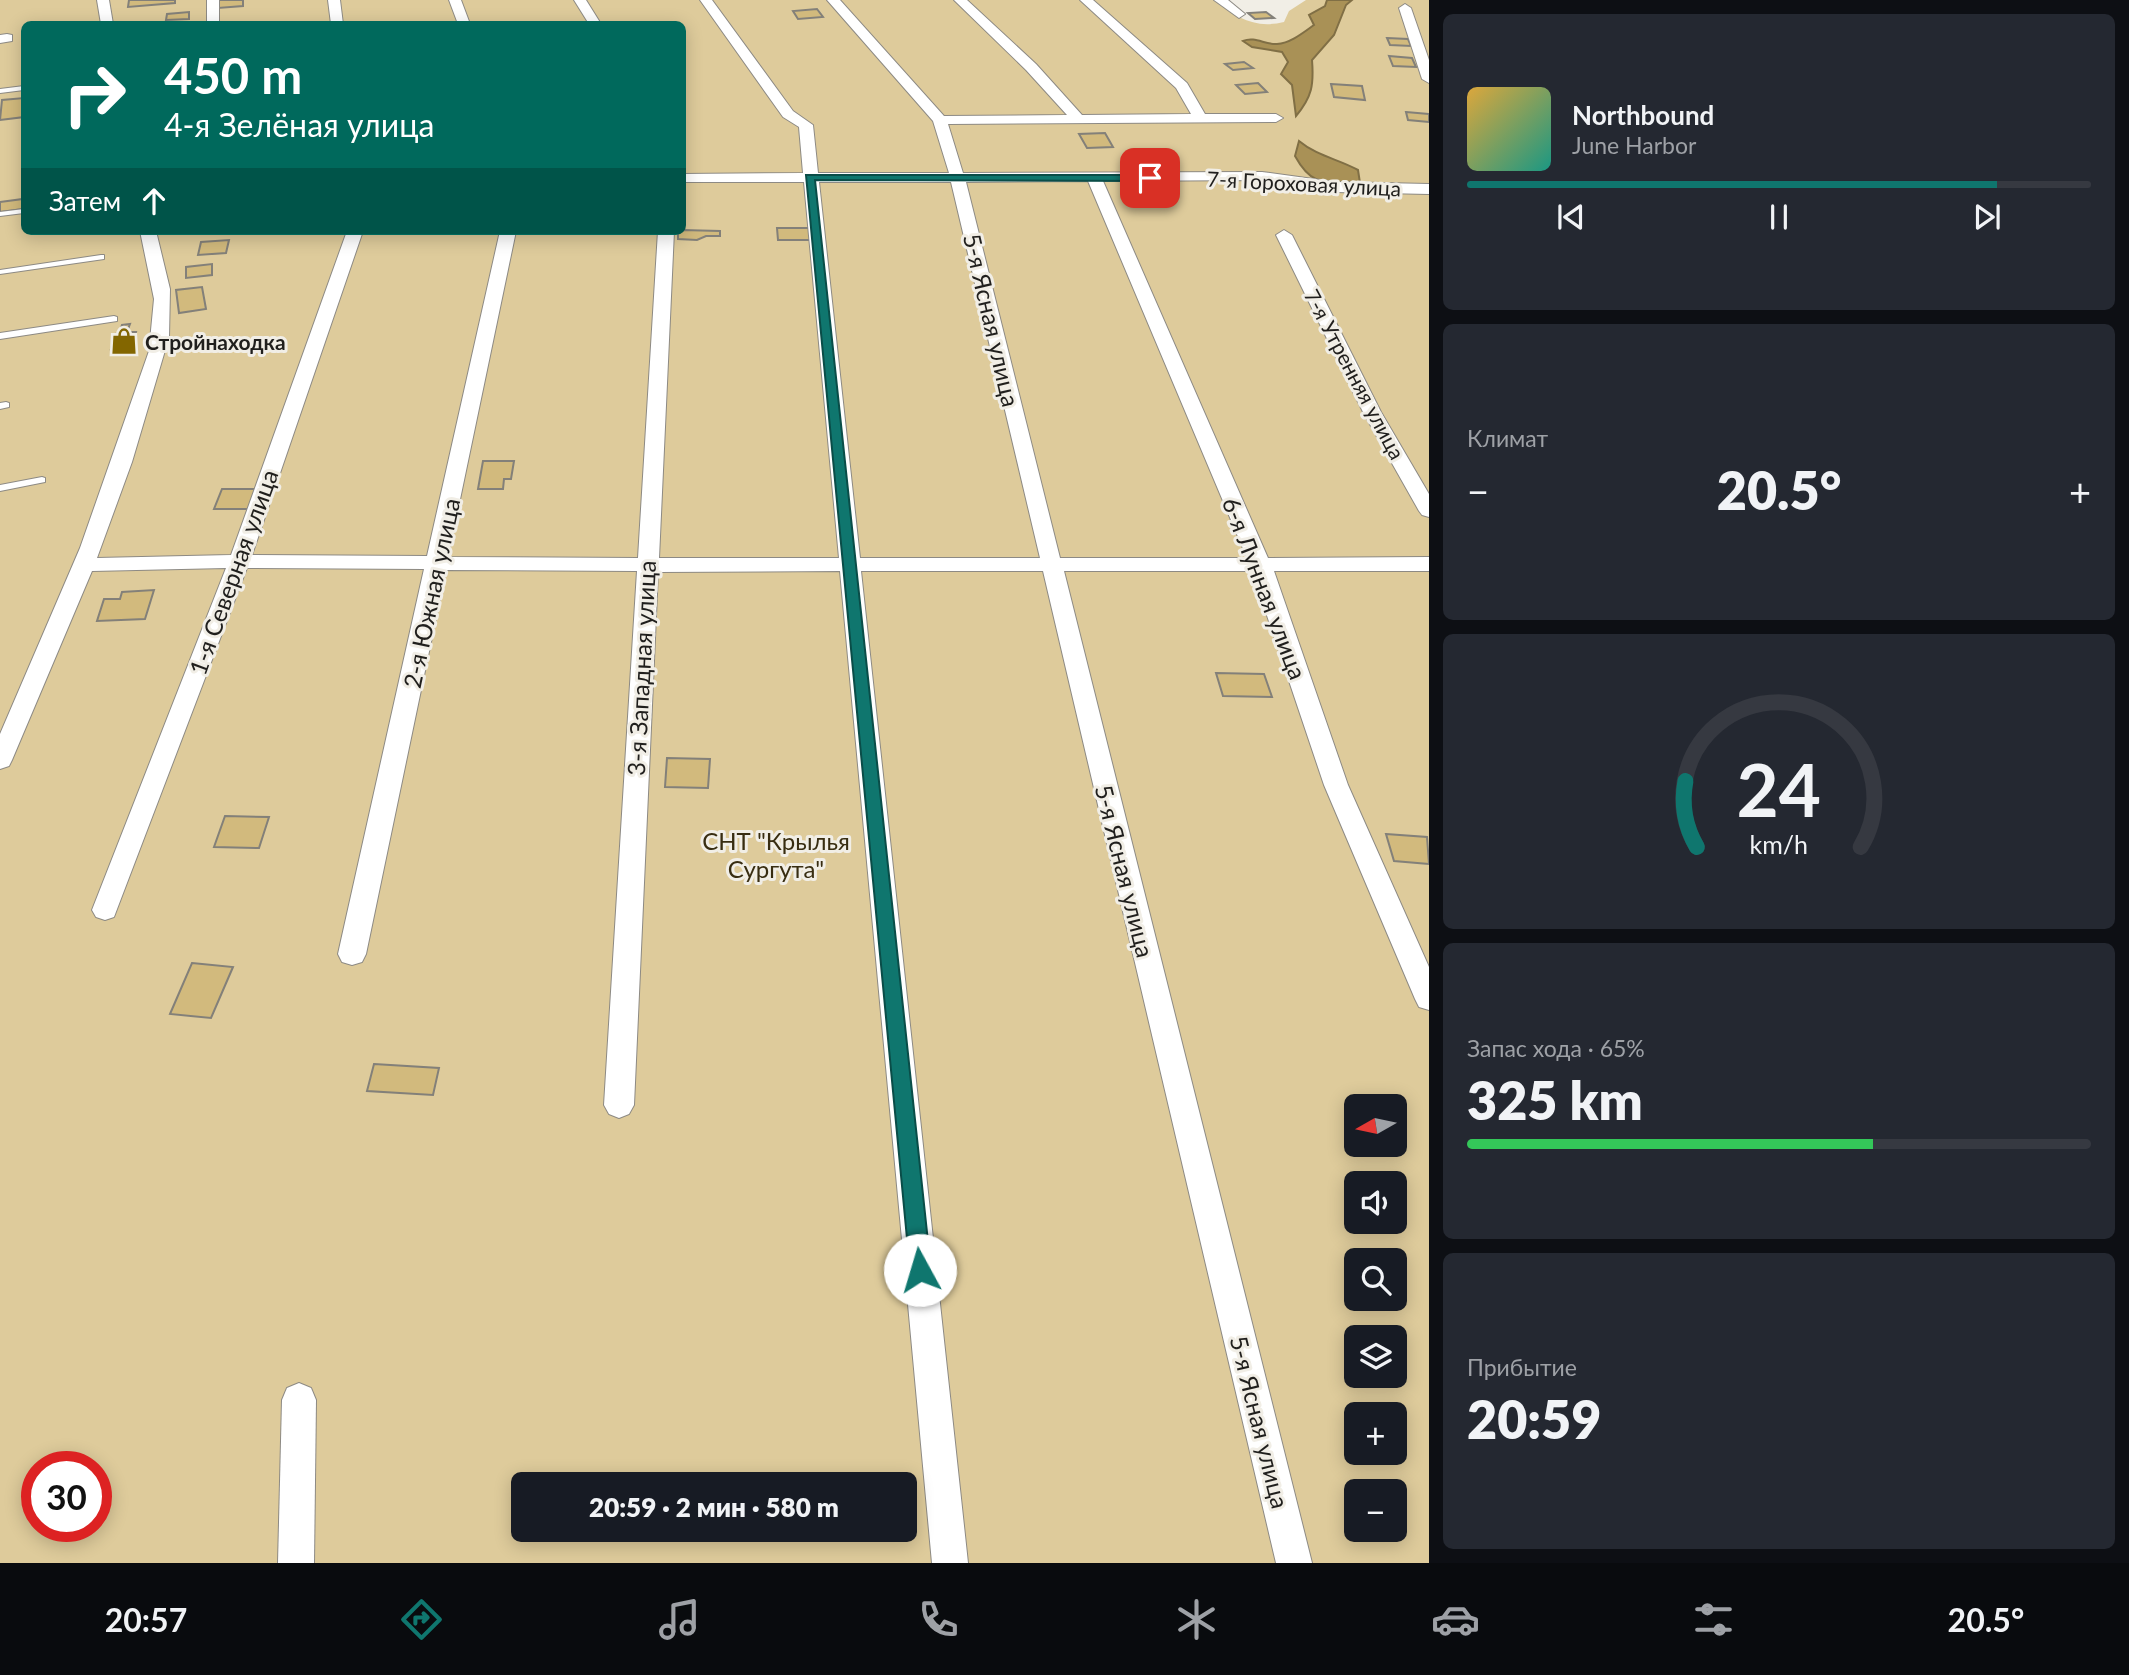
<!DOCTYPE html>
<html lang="ru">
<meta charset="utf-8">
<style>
body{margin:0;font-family:Lato,sans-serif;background:#242831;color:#f1f3f6;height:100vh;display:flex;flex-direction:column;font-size:26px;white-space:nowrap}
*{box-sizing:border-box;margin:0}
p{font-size:23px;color:#9ea1a6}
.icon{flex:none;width:38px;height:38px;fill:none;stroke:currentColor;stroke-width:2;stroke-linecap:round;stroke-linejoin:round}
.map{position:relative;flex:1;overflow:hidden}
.details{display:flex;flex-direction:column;gap:14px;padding:14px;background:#0d0f14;width:700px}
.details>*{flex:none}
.guide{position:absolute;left:21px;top:21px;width:665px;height:214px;border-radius:10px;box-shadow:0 4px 18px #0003;background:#00695c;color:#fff;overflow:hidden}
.needle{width:46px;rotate:261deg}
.controls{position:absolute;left:1344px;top:1094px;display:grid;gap:14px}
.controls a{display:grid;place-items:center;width:63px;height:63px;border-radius:10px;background:#171b24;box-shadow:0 4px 18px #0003;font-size:35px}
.speed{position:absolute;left:21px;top:1451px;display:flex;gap:14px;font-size:35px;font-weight:700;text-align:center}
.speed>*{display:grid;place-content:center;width:91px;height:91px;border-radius:50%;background:#171b24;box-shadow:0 4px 18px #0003;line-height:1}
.speed .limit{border:10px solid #d22;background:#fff;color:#111}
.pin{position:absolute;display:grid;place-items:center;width:60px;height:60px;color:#fff;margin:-30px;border-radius:14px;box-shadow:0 4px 10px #0006}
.me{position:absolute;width:77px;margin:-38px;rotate:354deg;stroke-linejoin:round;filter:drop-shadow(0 0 5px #0008)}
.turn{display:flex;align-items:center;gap:24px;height:147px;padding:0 28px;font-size:32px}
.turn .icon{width:91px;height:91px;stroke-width:2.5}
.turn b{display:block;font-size:49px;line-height:60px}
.then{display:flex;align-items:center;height:66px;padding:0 28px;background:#0003;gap:14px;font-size:26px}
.big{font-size:52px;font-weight:800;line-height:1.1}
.details .tile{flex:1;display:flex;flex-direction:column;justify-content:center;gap:10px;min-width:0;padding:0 24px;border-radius:10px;background:#242831}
.details .dial{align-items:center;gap:0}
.dial svg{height:182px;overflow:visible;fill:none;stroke:#363941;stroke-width:7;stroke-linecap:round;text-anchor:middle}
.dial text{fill:#f1f3f6;stroke:none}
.song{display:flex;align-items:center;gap:21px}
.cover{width:84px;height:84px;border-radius:10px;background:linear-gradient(135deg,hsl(40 70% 55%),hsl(170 70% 35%))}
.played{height:7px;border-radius:4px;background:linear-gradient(90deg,#0f766e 85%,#363941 85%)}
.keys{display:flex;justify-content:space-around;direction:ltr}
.heat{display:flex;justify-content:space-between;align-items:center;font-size:38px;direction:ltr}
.charge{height:10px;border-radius:5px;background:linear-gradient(90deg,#34c759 65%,#363941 0)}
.trip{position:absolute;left:511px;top:1472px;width:406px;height:70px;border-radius:10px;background:#171b24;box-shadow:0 4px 18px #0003;font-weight:800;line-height:70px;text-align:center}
.menu{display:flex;height:112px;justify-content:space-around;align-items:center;background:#090b0e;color:#9ea1a6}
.menu .icon{width:49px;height:49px}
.menu .current{color:#0f766e}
.menu b{font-size:32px;color:#f1f3f6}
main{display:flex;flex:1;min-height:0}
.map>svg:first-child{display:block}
</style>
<main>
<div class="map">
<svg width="1429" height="1563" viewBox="0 0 1429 1563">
<rect width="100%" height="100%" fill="#f1eee6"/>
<path fill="#decb9b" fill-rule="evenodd" d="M0 0H1214C1237 18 1255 29 1284 22L1289 11 1306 0H1429V1563H0ZM24 24H682V231H24ZM1356 1106H1395V1144H1356ZM1356 1183H1395V1222H1356ZM1356 1260H1395V1298H1356ZM1356 1337H1395V1376H1356ZM1356 1414H1395V1452H1356ZM37 1466H96V1526H37ZM523 1484H905V1530H523ZM1356 1491H1395V1530H1356Z"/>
<g fill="#a99156" stroke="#806f45" stroke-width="2">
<path d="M1327 0H1352L1346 5 1334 35 1312 60C1314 85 1312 97 1296 116L1292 85 1281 74 1288 62 1282 52 1252 47 1243 41C1255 36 1265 45 1277 44 1291 43 1304 32 1314 25L1309 15 1325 6Z"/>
<path d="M1299 141C1317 156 1338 159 1358 170L1360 183C1327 181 1313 189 1295 156Z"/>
</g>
<g fill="#d2ba7d" stroke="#838079" stroke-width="2">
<polygon points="129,0 175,0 175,3 128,7"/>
<polygon points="218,0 243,0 243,6 218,8"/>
<polygon points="817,9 823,17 798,19 793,11"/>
<polygon points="189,12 189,19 166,20 167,14"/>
<polygon points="1266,12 1274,18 1255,19 1248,13"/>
<polygon points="1387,38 1408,39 1411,46 1390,45"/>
<polygon points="1389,56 1412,58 1416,67 1393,66"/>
<polygon points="1244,62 1253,68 1233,70 1225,64"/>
<polygon points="1258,83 1267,92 1245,94 1236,85"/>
<polygon points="1331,84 1362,86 1365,100 1334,97"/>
<polygon points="24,98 24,117 0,120 2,100"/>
<polygon points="1406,112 1429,114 1429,122 1408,120"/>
<polygon points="1105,133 1113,147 1087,148 1079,134"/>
<polygon points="23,199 23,209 0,212 0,202"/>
<polygon points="777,228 810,228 811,240 778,240"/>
<polygon points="678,231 682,230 720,231 720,236 706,236 697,240 678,239"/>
<polygon points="229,240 226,253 198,255 201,242"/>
<polygon points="212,264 212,275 186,278 186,267"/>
<polygon points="202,287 206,309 179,313 176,290"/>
<polygon points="130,324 127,332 136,332 132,347 111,349 115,334 119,333 122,325"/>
<polygon points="483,461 514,461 511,479 504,479 503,489 478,489"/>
<polygon points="222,489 257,489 250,509 214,509"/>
<polygon points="154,590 145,619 97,621 104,599 120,599 122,592"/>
<polygon points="1216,673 1264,674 1272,697 1223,696"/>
<polygon points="667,758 710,759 708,788 665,787"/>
<polygon points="225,816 269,817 259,848 214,847"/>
<polygon points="1386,834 1427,837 1429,864 1394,861"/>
<polygon points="192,963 233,967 211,1018 170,1014"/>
<polygon points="374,1064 439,1068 433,1095 367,1091"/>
</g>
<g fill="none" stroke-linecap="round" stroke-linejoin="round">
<defs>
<g id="service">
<polygon points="24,86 24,90 0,93 0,89"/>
<polygon points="24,209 24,213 0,216 0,212"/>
<polygon points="101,255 104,255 104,259 0,274 0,270"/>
<polygon points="114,316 117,317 117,321 0,339 0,333"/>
<polygon points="6,402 9,403 9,407 0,409 0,403"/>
<polygon points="42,477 45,478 45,482 0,491 0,485"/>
</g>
<g id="minor">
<polygon points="97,0 109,0 113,24 101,24"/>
<rect x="207" y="0" width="12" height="24"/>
<polygon points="328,0 340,0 343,24 331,24"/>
<polygon points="449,0 461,0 470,24 458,24"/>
<polygon points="574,0 586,0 601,24 589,24"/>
<path d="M700 0H712L793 111 813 125 818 173H949L933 121 827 0H840L944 116 1067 115 1026 70 954 0H967L1036 64 1082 115 1191 114 1176 88 1080 0H1093L1187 83 1205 114H1276L1283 118 1276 122 948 124 963 173 1262 172 1335 182 1429 184V194L1335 192 1262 180 1103 181 1268 558 1429 557V571H1274L1348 785 1429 967V1010L1419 1007 1415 999 1324 785 1252 571H1064L1312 1563H1276L1043 571H861L968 1563H932L840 571 658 572 634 1105 629 1114 619 1118 609 1114 604 1105 637 571 446 570 366 954 362 962 352 965 342 962 338 954 424 569 247 568 114 917 105 920 96 917 92 910 226 568 92 571 12 760 9 766 0 769V734L80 548 149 351 154 299 140 231H156L170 289 169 337 132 462 97 558 231 555 347 231H363L252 555 427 556 500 231H516L448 557 638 558 658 231H674L659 558H839L804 182H682V174L803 173 799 127 783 117ZM1088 181 1247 558H1060L966 182ZM819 182H951L1040 558H860Z"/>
<polygon points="1214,0 1228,0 1245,14 1239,18"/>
<polygon points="1405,4 1411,8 1429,60 1429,83 1422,79 1399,8"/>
<polygon points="7,34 12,35 12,41 0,43 0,35"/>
<polygon points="1284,230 1292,235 1381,412 1429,494 1429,517 1422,515 1419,511 1363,412 1276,235"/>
<polygon points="299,1383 311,1388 316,1400 314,1563 278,1563 282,1400 287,1388"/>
</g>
</defs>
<use href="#service" stroke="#8d8a84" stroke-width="2"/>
<use href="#minor" stroke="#8d8a84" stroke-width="2"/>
<use href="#service" fill="#fff" fill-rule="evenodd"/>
<use href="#minor" fill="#fff" fill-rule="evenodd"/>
</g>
<polygon fill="#0f766e" stroke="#0a4d48" stroke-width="2" points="806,175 1150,175 1155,178 1150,181 815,180 931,1270 928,1277 920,1280 913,1277 910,1270"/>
<defs>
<symbol id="shop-bare" viewBox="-9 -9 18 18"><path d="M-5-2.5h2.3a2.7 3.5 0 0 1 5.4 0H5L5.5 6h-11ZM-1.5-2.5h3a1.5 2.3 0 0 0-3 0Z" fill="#836600" stroke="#f1eee6" stroke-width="2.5" paint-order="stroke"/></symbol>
</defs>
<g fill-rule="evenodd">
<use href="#shop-bare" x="105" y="322" width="38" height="38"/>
</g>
<g text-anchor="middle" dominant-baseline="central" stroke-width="6" stroke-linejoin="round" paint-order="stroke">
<g font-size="21" fill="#201f1d" stroke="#f1eee6">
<text transform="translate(1304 183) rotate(3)">7-я Гороховая улица</text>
<text transform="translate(1355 374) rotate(62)">7-я Утренняя улица</text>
</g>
<g font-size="21" font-weight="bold" fill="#201f1d" stroke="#f1eee6" text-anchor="start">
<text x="145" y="341">Стройнаходка</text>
</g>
<g font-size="24" fill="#201f1d" stroke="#f1eee6">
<text transform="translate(992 320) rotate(77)">5-я Ясная улица</text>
<text transform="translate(233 572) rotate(-70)">1-я Северная улица</text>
<text transform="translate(1265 588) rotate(69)">6-я Лунная улица</text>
<text transform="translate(431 593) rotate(-78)">2-я Южная улица</text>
<text transform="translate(641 668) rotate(-87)">3-я Западная улица</text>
<text transform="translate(1125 871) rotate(76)">5-я Ясная улица</text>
<text transform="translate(1260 1422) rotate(76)">5-я Ясная улица</text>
</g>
<g font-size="24" fill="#382d11" stroke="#f1eee6">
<text x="776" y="840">CНТ "Крылья<tspan x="776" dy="28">Сургута"</tspan></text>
</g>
</g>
</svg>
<div class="controls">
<a><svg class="needle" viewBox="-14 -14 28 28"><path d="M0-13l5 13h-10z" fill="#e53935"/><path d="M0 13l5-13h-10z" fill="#9ea1a6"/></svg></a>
<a><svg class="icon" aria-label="sound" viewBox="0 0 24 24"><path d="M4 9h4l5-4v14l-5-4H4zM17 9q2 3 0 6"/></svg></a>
<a><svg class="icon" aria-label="search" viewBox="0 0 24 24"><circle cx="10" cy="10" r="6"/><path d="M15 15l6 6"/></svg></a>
<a><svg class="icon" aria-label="layers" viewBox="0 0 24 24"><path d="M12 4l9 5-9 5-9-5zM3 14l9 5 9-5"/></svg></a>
<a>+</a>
<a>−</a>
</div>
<div class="speed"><div class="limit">30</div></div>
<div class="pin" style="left:1150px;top:178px;background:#d93025"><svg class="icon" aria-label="arrive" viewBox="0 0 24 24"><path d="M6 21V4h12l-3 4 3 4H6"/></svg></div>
<svg class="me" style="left:920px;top:1270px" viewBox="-20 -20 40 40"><circle r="19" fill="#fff"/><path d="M0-13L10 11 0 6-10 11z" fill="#0f766e"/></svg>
<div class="trip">20:59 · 2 мин · 580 m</div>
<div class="guide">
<div class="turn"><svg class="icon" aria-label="right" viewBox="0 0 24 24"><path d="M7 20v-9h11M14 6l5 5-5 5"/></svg><div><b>450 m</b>4-я Зелёная улица</div></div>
<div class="then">Затем<svg class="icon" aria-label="ahead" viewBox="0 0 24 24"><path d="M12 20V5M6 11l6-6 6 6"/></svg></div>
</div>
</div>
<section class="details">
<div class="tile">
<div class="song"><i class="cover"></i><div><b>Northbound</b><p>June Harbor</p></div></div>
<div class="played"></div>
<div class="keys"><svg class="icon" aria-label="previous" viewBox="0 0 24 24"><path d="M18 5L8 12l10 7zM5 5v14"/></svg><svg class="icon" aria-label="pause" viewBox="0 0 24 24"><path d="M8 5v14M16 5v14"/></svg><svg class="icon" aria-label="next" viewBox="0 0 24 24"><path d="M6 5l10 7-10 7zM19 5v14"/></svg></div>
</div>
<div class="tile"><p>Климат</p>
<div class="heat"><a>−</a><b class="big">20.5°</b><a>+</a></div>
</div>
<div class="tile dial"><svg viewBox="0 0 100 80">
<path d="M14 69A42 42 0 1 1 86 69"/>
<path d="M14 69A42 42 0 0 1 9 40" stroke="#0f766e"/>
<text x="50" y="56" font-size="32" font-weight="700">24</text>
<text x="50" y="72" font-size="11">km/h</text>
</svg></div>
<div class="tile"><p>Запас хода · 65%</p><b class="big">325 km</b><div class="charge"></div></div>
<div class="tile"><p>Прибытие</p><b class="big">20:59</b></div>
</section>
</main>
<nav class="menu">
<b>20:57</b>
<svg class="icon current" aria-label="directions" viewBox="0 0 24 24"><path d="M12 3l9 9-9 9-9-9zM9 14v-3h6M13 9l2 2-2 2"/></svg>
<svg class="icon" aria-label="music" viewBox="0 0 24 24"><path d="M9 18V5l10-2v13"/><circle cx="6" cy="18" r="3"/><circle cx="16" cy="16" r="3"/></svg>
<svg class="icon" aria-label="phone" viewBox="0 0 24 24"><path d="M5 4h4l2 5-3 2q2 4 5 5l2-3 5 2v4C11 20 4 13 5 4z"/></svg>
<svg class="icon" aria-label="climate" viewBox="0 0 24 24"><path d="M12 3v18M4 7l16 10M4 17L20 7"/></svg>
<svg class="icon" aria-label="car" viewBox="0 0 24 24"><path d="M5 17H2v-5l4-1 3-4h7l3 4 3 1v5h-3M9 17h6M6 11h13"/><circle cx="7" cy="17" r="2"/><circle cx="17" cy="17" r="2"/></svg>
<svg class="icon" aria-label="filters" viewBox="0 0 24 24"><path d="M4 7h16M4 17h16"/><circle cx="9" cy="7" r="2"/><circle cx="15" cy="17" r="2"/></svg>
<b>20.5°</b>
</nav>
